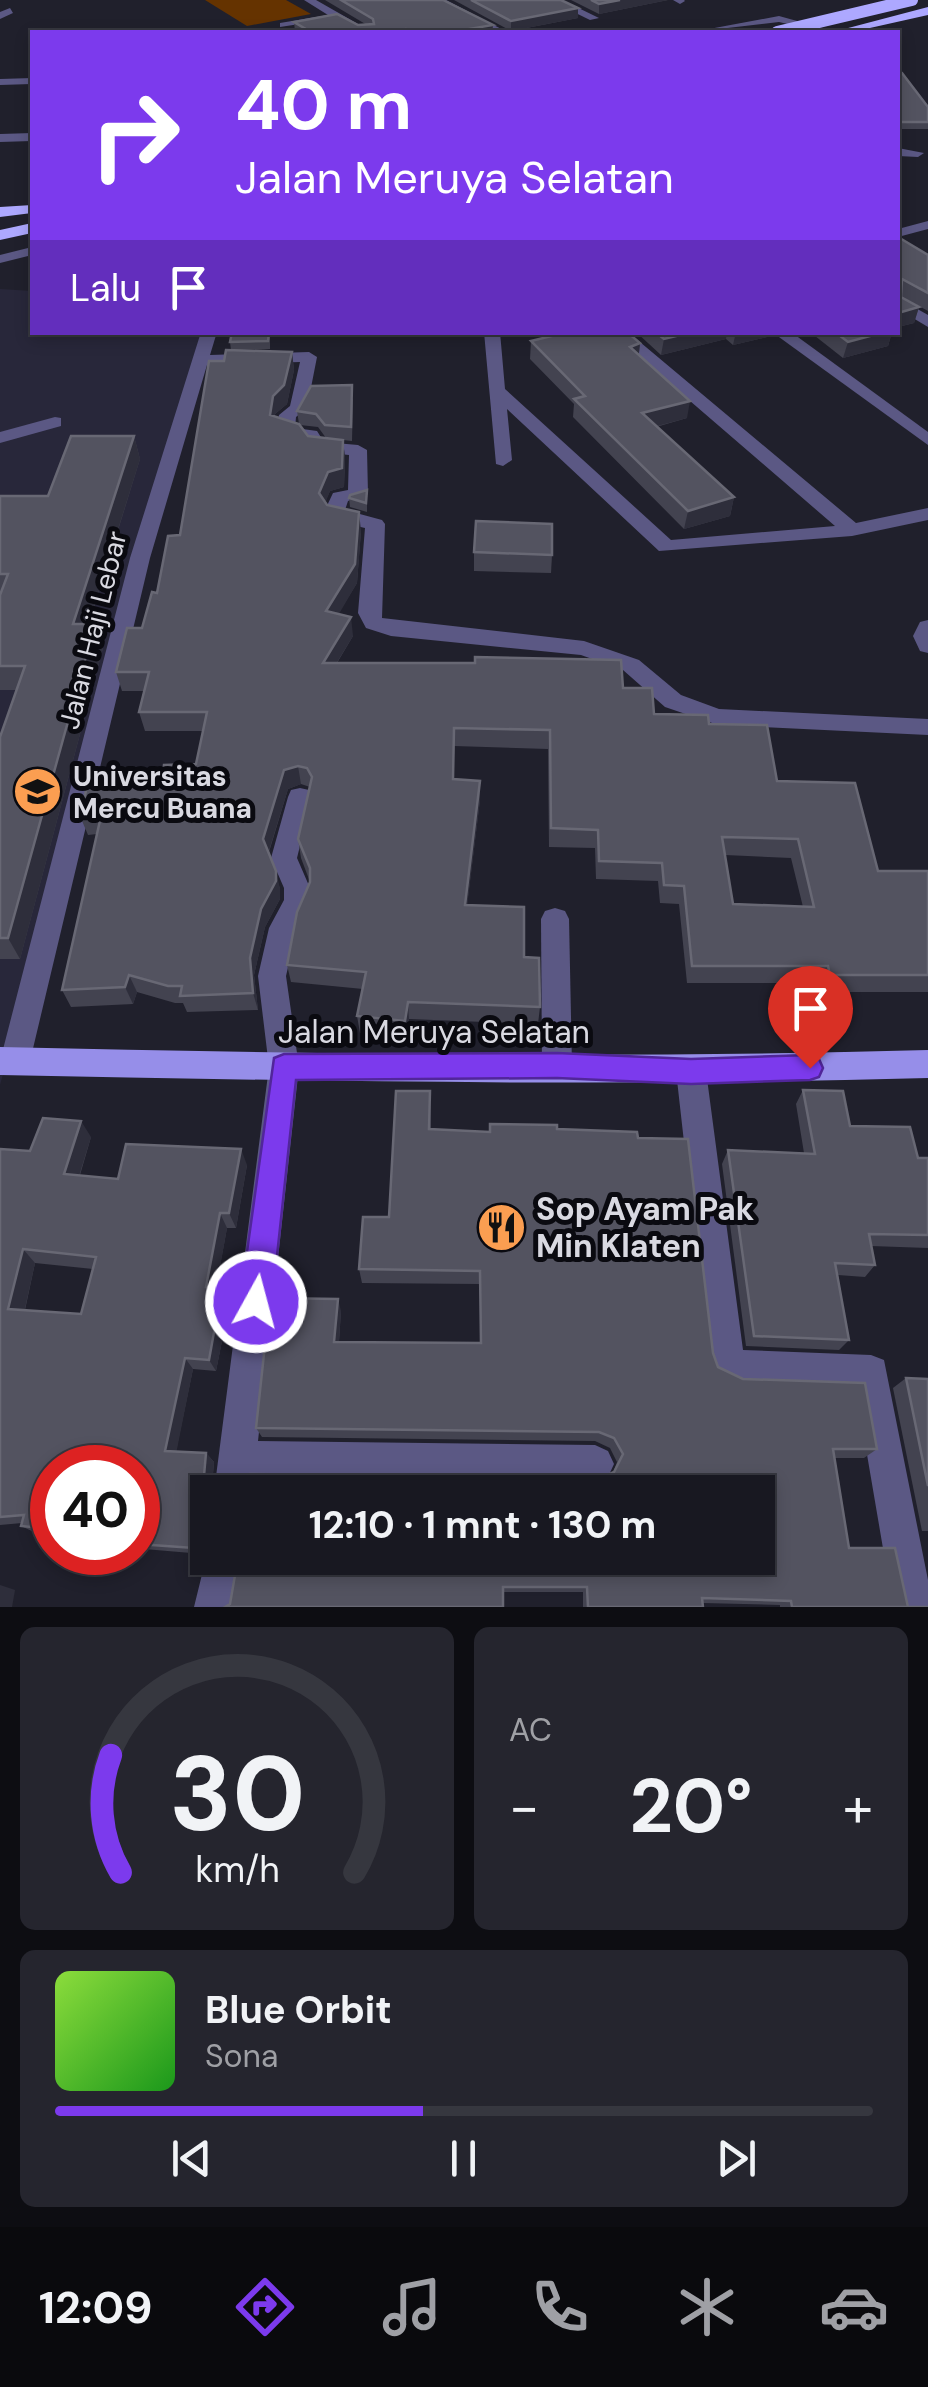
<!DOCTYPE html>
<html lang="id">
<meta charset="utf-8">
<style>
body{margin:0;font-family:"DM Sans",sans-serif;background:#25252e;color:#f1f3f6;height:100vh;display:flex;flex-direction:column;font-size:38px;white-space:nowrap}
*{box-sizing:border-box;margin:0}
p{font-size:32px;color:#9fa0a5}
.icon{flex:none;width:55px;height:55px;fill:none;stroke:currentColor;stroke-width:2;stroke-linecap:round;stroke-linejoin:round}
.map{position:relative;height:1607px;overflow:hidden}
.details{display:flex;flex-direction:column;gap:20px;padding:20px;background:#0d0d12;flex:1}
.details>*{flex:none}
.guide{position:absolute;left:30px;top:30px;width:870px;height:305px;border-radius:0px;box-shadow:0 5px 15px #0003,0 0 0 2px #36373f;background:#7c3aed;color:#fff;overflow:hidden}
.speed{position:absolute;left:30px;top:1445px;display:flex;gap:20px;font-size:50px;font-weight:700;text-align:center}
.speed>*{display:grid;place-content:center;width:130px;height:130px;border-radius:50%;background:#181821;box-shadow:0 5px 15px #0003,0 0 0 2px #36373f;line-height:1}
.speed .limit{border:15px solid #d22;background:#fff;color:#111}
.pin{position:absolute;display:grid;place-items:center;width:85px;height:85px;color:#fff;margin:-102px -42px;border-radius:50% 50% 50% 0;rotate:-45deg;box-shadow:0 0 10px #0007}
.pin .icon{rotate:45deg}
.me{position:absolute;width:110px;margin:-55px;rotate:7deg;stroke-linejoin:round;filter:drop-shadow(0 0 8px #0008)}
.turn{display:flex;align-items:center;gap:35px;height:210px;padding:0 40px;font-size:45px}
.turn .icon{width:130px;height:130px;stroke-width:2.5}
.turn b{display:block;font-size:70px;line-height:85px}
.then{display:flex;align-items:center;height:95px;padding:0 40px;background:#0003;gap:20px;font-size:38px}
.big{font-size:75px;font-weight:700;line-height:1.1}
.details .card{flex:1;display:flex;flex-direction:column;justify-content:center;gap:15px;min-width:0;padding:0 35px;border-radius:15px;background:#25252e}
.details .dial{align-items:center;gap:0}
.dial svg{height:260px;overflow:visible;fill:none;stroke:#36373f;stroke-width:7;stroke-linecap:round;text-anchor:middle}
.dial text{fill:#f1f3f6;stroke:none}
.song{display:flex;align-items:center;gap:30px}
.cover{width:120px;height:120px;border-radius:15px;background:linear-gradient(135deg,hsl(90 70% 55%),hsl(120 70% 35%))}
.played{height:10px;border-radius:5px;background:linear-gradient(90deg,#7c3aed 45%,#36373f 45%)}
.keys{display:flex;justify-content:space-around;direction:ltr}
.heat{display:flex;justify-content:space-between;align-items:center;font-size:55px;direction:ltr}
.details .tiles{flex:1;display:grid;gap:20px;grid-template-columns:1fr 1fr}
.card:last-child{grid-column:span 2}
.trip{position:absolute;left:190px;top:1475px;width:585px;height:100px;border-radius:0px;background:#181821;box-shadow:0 5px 15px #0003,0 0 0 2px #36373f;font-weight:700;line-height:100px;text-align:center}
.dock{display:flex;height:160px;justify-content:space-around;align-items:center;background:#0a0a0d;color:#9fa0a5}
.dock .icon{width:70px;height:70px}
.dock .current{color:#7c3aed}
.dock b{font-size:45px;color:#f1f3f6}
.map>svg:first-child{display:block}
</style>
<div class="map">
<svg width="928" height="1607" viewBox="0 0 928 1607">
<rect width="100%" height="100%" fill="#20202c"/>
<polygon fill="#28273a" points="0,289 32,291 32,332 209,333 0,1085"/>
<polygon fill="#653300" points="205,0 286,0 311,14 247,26"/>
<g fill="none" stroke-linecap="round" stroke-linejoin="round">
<g fill="#5b5884" fill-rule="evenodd">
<polygon points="304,0 316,0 372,32 360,32 330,16 326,20 280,27 280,23 328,15"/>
<polygon points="433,0 446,0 507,32 495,32"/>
<polygon points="549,0 562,0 599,18 590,20"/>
<polygon points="673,0 684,0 685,1 680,4"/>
<polygon points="10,8 13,13 0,19 0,12"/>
<polygon points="779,16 837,32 822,32 779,22 693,32"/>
<polygon points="32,78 32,84 0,85 0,79"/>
<polygon points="32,133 32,141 0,142 0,134"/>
<polygon points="898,148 924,153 918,157 898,156"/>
<polygon points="928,221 928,229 898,237 898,229"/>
<polygon points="32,247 32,255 0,263 0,255"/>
<polygon points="898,298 928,315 928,327 898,309"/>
<polygon points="201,332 217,332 210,355 309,352 317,357 307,408 296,417 295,428 317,431 324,442 358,445 367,450 368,494 348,501 345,510 382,520 385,524 382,618 584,641 639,660 681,695 719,709 928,719 928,735 718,725 665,707 623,670 581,655 391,636 366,628 358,613 365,528 330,520 325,510 333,493 348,490 349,455 311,451 304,440 276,432 279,415 290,406 300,362 207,365 150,558 30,1061 26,1071 15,1075 4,1071 0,1061 130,558"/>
<polygon points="484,332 500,332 505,389 671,540 835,526 610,332 628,332 856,523 928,508 928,520 852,536 659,551 507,409 512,460 503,466 496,464"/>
<polygon points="772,332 791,332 928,432 928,445"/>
<polygon points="55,417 61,418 61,426 0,443 0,432"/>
<polygon points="928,620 928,653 920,651 913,636 920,622"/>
<polygon points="300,788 309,790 312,797 297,858 310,888 310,900 297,928 286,976 299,1067 258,1441 595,1445 608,1451 614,1464 608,1477 595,1483 254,1478 252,1492 214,1492 269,1067 258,976 269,928 284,900 284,888 271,858 288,797 291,790"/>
<polygon points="555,908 565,911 569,919 572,1066 568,1076 557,1080 546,1076 542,1066 541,919 545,911"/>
<polygon points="691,1057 702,1061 706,1071 743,1350 871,1355 884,1360 928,1580 928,1607 893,1607 856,1390 734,1386 714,1377 709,1364 676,1071 680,1061"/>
<polygon points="208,1550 208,1558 244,1558 234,1607 194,1607"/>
</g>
<path fill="#968ee9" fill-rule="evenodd" d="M0 1047C309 1054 619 1059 928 1050V1078C619 1087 309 1081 0 1075Z"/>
<g fill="#ada8ff" fill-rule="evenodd">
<polygon points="928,7 928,15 852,32 833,32"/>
<polygon points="32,205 32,213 0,217 0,207"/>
<polygon points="32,223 32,233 0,240 0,230"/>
</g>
<polyline stroke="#ada8ff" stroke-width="12" points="777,32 912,0"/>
</g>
<g fill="#434350" fill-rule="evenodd">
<polygon points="325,0 443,0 493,25 492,32 295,32 294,22 367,25"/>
<polygon points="454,0 561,0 578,8 578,18 511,31"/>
<polygon points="571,0 668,0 599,14"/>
<polygon points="898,73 928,107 928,129 898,129"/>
<polygon points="898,237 928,255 928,311 901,296 919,307 914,323 898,327"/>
<path d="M270 332V349L241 350 292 352 294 370 287 404 275 414V417L299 424 297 411 353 399 352 441 343 440 345 458 344 487 330 491 325 502 361 531 357 583 338 614 353 636 337 663 623 688 654 714 709 724 878 871H928V992H822L820 983H687L679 904 660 903 658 881 596 879 595 848 549 847 548 749 454 746V779L480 781V800L467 905 524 957 540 1007 538 1024 409 1019 406 1038 360 1033 357 1016 363 989 291 982 287 965 310 882 301 858 298 839 310 787 301 784 288 789 269 852 280 889V899L265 927 254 975 258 1010 187 1012 183 1003H175L137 992 133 1004 71 1007 62 990 97 834 88 835 80 816 163 773 196 764 203 731H145L139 712 144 691H122L116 672 142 628 180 535 224 361 231 350 230 342ZM300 425 318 427 326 438 308 436ZM725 855 791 858 803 907 733 904Z"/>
<polygon points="636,332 772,332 771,336 733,345 726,339 661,355"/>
<polygon points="810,332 892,332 888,346 843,358"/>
<polygon points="531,341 640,343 639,354 687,418 656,427 734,497 730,516 684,529 573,417 574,404 530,359"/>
<polygon points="134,436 140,459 89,624 95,624 103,648 20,959 0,959 0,737 17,690 0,690 0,496 48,496"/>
<polygon points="367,490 367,512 350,507 349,498"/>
<polygon points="474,552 552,555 551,573 474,571"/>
<polygon points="803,1090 850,1126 918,1158 928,1158 928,1248 871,1246 875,1265 865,1277 838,1275 849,1340 839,1350 746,1346 722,1164 728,1150 804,1153 796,1104"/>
<path d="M430 1091 431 1129 490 1132 557 1129 638 1138 718 1367 877 1449 864 1458H834L849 1548 908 1607H928H780V1605L703 1603V1607H583V1592H503L225 1607 758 1558 208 1492V1551L206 1550 203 1554 144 1549 138 1546V1468H52V1534L36 1533 21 1526 22 1523 0 1525V1149L30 1151 91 1137 80 1175 118 1179 247 1165 236 1228H227L216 1288H222L230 1301 216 1371 193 1369 176 1451 206 1453 214 1462 212 1487 245 1488 599 1479 613 1473 617 1462 610 1448 595 1441 262 1437 256 1428 341 1311 339 1342 480 1343V1284L362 1283 359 1269 389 1217ZM35 1263 93 1269 81 1314 25 1310Z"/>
<polygon points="906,1378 928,1379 928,1531 922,1531 893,1388"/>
</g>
<g fill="#2e2e3b">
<polygon points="620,0 668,0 599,14 599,4"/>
<polygon points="578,8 578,18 511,31 511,21"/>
<polygon points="493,25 492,32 452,32"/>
<polygon points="919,307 914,323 898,327 898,313"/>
<polygon points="693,332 727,332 726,339 661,355 664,339"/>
<polygon points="736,332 772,332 771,336 733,345"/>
<polygon points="885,332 892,332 888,346 843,358 848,342"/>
<polygon points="640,343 638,361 630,347"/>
<polygon points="292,352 294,370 287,404 275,414 273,434 270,415 273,396"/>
<polygon points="690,401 687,418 639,431 642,413"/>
<polygon points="134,436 140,459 81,648 73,624"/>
<polygon points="343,440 345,458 344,487 330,491 322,512 319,493"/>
<polygon points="734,497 730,516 684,529 688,511"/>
<polygon points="359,512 361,531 357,583 329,631 326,611"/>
<polygon points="351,617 353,636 325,682 323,663"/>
<polygon points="95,624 103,648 20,959 8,938"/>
<polygon points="298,766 301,784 288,789 267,857 263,839 284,770"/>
<polygon points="480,781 480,800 465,923 465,905"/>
<polygon points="276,871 280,889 280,899 265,927 254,975 258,1010 253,993 250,958 261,909"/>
<polygon points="129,975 137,992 133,1004 125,987"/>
<polygon points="408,1002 409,1019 406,1038 405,1021"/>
<polygon points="81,1121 91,1137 75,1189 64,1174"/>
<polygon points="241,1149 247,1165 236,1228 229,1213"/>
<polygon points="220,1213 227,1228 214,1300 206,1287"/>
<polygon points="23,1249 35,1263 22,1322 8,1309"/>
<polygon points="222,1288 230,1301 216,1371 209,1360"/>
<polygon points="338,1299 341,1311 338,1354 334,1342"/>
<polygon points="185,1358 193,1369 175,1459 165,1451"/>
<polygon points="206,1453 214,1462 211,1492 203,1487"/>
<polygon points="200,1540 203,1548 206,1550 203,1554 194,1548"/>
<polygon points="0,1585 15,1590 12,1607 0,1607"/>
</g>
<g fill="#535360" stroke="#686874" stroke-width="2.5" fill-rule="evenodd">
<polygon points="341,0 443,0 493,25 452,32 414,32 406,29 386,32 311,32 294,22 337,14 358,25 374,24 373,19"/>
<polygon points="471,0 561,0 578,8 511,21"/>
<polygon points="591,0 620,0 599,4"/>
<polygon points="898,73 902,73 928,107 928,122 898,122"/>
<polygon points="898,237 928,255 928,293 902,279 901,297 919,307 898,313"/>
<polygon points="232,332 269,332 268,341 230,342"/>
<polygon points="568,332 627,332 640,343 630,347 690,401 642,413 734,497 688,511 574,399 585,396 531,341"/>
<polygon points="655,332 693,332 664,339"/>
<polygon points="835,332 885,332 848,342"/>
<path d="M226 350 292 352 284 385 273 396 270 415 299 424 308 436 343 440 342 468 328 472 319 493 327 505 359 512 355 564 326 611 351 617 323 663H475V657L621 660 623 688H652L654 714 708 715 709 724 767 725 777 781 855 783 878 871H928V975H830L828 966H692L684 886 664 885 662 863 599 861 598 830 551 828 550 730 454 728 453 779 480 781 465 905 524 907V957L539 958 540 1007 408 1002 405 1021 357 1016 366 972 287 965 297 912 310 882V868L298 839 312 777 307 768 298 766 284 770 263 839 276 871V881L261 909 250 958 253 993 180 996 182 986H168L129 975 125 987 62 990 101 816H80L90 774 163 773 164 765 196 764 207 712H139L149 672H116L127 628H142L152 592 157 593 168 536 180 535 209 361H224ZM722 837 798 839 814 907 733 904Z"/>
<polygon points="352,385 351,427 325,425 316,414 297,411 311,386"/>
<polygon points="71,436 134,436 73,624 95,624 8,938 0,938 0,737 25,666 0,666 0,595 8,574 0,574 0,496 48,496"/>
<polygon points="367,490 366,503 349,498 350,495"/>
<polygon points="476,521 552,524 552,555 474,552"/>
<polygon points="803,1090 843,1091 850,1126 910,1127 918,1158 928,1158 928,1235 869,1234 875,1265 835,1263 849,1340 754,1336 728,1150 815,1154"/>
<path d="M396 1091H430L429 1129 490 1132V1124L557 1125V1129L637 1132 638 1138 688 1139 713 1353 718 1367 743 1379 865 1383 877 1449H833L849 1548H895L908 1607H928H792L791 1601 702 1598 703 1607H588L587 1587H503V1607H225L230 1604 238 1558H758V1492H208V1548H203L200 1540 194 1548 138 1544V1468H52V1529L21 1526 24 1515 0 1517V1149L30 1151 43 1118 81 1121 64 1174 118 1179 126 1144 241 1149 229 1213H220L206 1287 222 1288 209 1360 185 1358 165 1451 206 1453 203 1487 245 1488 250 1474 599 1479 614 1472 623 1454 614 1438 599 1432 256 1428 270 1298 338 1299 334 1342 481 1343 480 1271 359 1269 363 1217H389ZM23 1249 96 1257 81 1314 8 1309Z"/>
<polygon points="906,1378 928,1379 928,1486"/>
</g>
<polygon fill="#7c3aed" stroke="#51269a" stroke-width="2.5" points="557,1053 691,1059 810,1055 819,1059 823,1068 819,1077 810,1080 691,1084 557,1078 296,1080 272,1302 267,1313 256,1318 245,1313 240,1302 274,1058 284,1054"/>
<defs>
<symbol id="university-disc" viewBox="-11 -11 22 22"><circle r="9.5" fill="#fb9e51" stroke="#0a0a10"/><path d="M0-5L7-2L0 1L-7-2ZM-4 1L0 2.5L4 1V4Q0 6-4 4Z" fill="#111"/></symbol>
<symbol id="restaurant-disc" viewBox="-11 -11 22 22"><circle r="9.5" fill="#fb9e51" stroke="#0a0a10"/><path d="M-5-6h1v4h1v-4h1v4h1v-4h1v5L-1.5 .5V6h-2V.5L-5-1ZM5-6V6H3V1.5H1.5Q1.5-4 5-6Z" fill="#111"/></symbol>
</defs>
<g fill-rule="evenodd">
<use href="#university-disc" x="10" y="764" width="55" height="55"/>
<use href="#restaurant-disc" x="474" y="1200" width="55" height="55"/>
</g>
<g text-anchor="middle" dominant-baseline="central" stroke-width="10" stroke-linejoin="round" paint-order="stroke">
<g font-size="28" fill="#d9d9e1" stroke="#0a0a10">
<text transform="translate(93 630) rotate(-76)">Jalan Haji Lebar</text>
</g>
<g font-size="28" font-weight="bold" fill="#d9d9e1" stroke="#0a0a10" text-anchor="start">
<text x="73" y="776">Universitas<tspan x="73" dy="32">Mercu Buana</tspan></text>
</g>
<g font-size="32" fill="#d9d9e1" stroke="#0a0a10">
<text x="434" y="1032">Jalan Meruya Selatan</text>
</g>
<g font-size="32" font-weight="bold" fill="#d9d9e1" stroke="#0a0a10" text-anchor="start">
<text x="536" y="1209">Sop Ayam Pak<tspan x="536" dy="37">Min Klaten</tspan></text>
</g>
</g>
</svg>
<div class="speed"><div class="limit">40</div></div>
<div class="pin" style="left:810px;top:1068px;background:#d93025"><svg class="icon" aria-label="arrive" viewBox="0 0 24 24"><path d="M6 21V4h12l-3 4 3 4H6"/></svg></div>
<svg class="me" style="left:256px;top:1302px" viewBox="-20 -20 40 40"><circle r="17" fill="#7c3aed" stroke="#fff" stroke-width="3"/><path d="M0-11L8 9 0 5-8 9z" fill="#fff"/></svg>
<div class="trip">12:10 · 1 mnt · 130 m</div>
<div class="guide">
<div class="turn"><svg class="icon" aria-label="right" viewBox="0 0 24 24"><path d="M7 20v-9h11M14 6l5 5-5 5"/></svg><div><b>40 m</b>Jalan Meruya Selatan</div></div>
<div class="then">Lalu<svg class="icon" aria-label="arrive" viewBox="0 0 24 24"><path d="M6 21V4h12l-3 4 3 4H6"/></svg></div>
</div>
</div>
<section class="details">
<div class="tiles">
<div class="card dial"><svg viewBox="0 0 100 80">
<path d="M14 69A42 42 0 1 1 86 69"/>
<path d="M14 69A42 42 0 0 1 11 33" stroke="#7c3aed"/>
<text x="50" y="56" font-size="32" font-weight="700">30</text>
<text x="50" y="72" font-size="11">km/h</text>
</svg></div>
<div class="card"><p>AC</p>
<div class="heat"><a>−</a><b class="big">20°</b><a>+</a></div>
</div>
<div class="card">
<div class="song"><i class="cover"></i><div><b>Blue Orbit</b><p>Sona</p></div></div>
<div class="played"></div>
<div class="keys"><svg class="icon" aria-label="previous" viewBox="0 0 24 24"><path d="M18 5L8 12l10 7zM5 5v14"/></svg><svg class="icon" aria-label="pause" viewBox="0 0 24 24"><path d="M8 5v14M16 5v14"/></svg><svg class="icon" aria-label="next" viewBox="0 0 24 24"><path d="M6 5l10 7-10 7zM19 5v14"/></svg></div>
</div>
</div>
</section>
<nav class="dock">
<b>12:09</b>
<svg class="icon current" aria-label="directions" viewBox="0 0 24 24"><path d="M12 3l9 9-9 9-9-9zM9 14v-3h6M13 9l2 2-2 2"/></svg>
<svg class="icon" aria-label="music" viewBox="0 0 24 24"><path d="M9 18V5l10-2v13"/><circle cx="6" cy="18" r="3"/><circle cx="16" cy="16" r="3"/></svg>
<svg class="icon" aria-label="phone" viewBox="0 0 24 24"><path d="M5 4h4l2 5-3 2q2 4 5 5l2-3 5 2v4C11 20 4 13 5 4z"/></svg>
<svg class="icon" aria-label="climate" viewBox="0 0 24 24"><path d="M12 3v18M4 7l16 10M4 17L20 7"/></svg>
<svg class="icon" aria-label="car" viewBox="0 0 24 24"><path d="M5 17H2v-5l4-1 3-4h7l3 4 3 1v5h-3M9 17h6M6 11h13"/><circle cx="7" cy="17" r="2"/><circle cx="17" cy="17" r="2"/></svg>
</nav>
